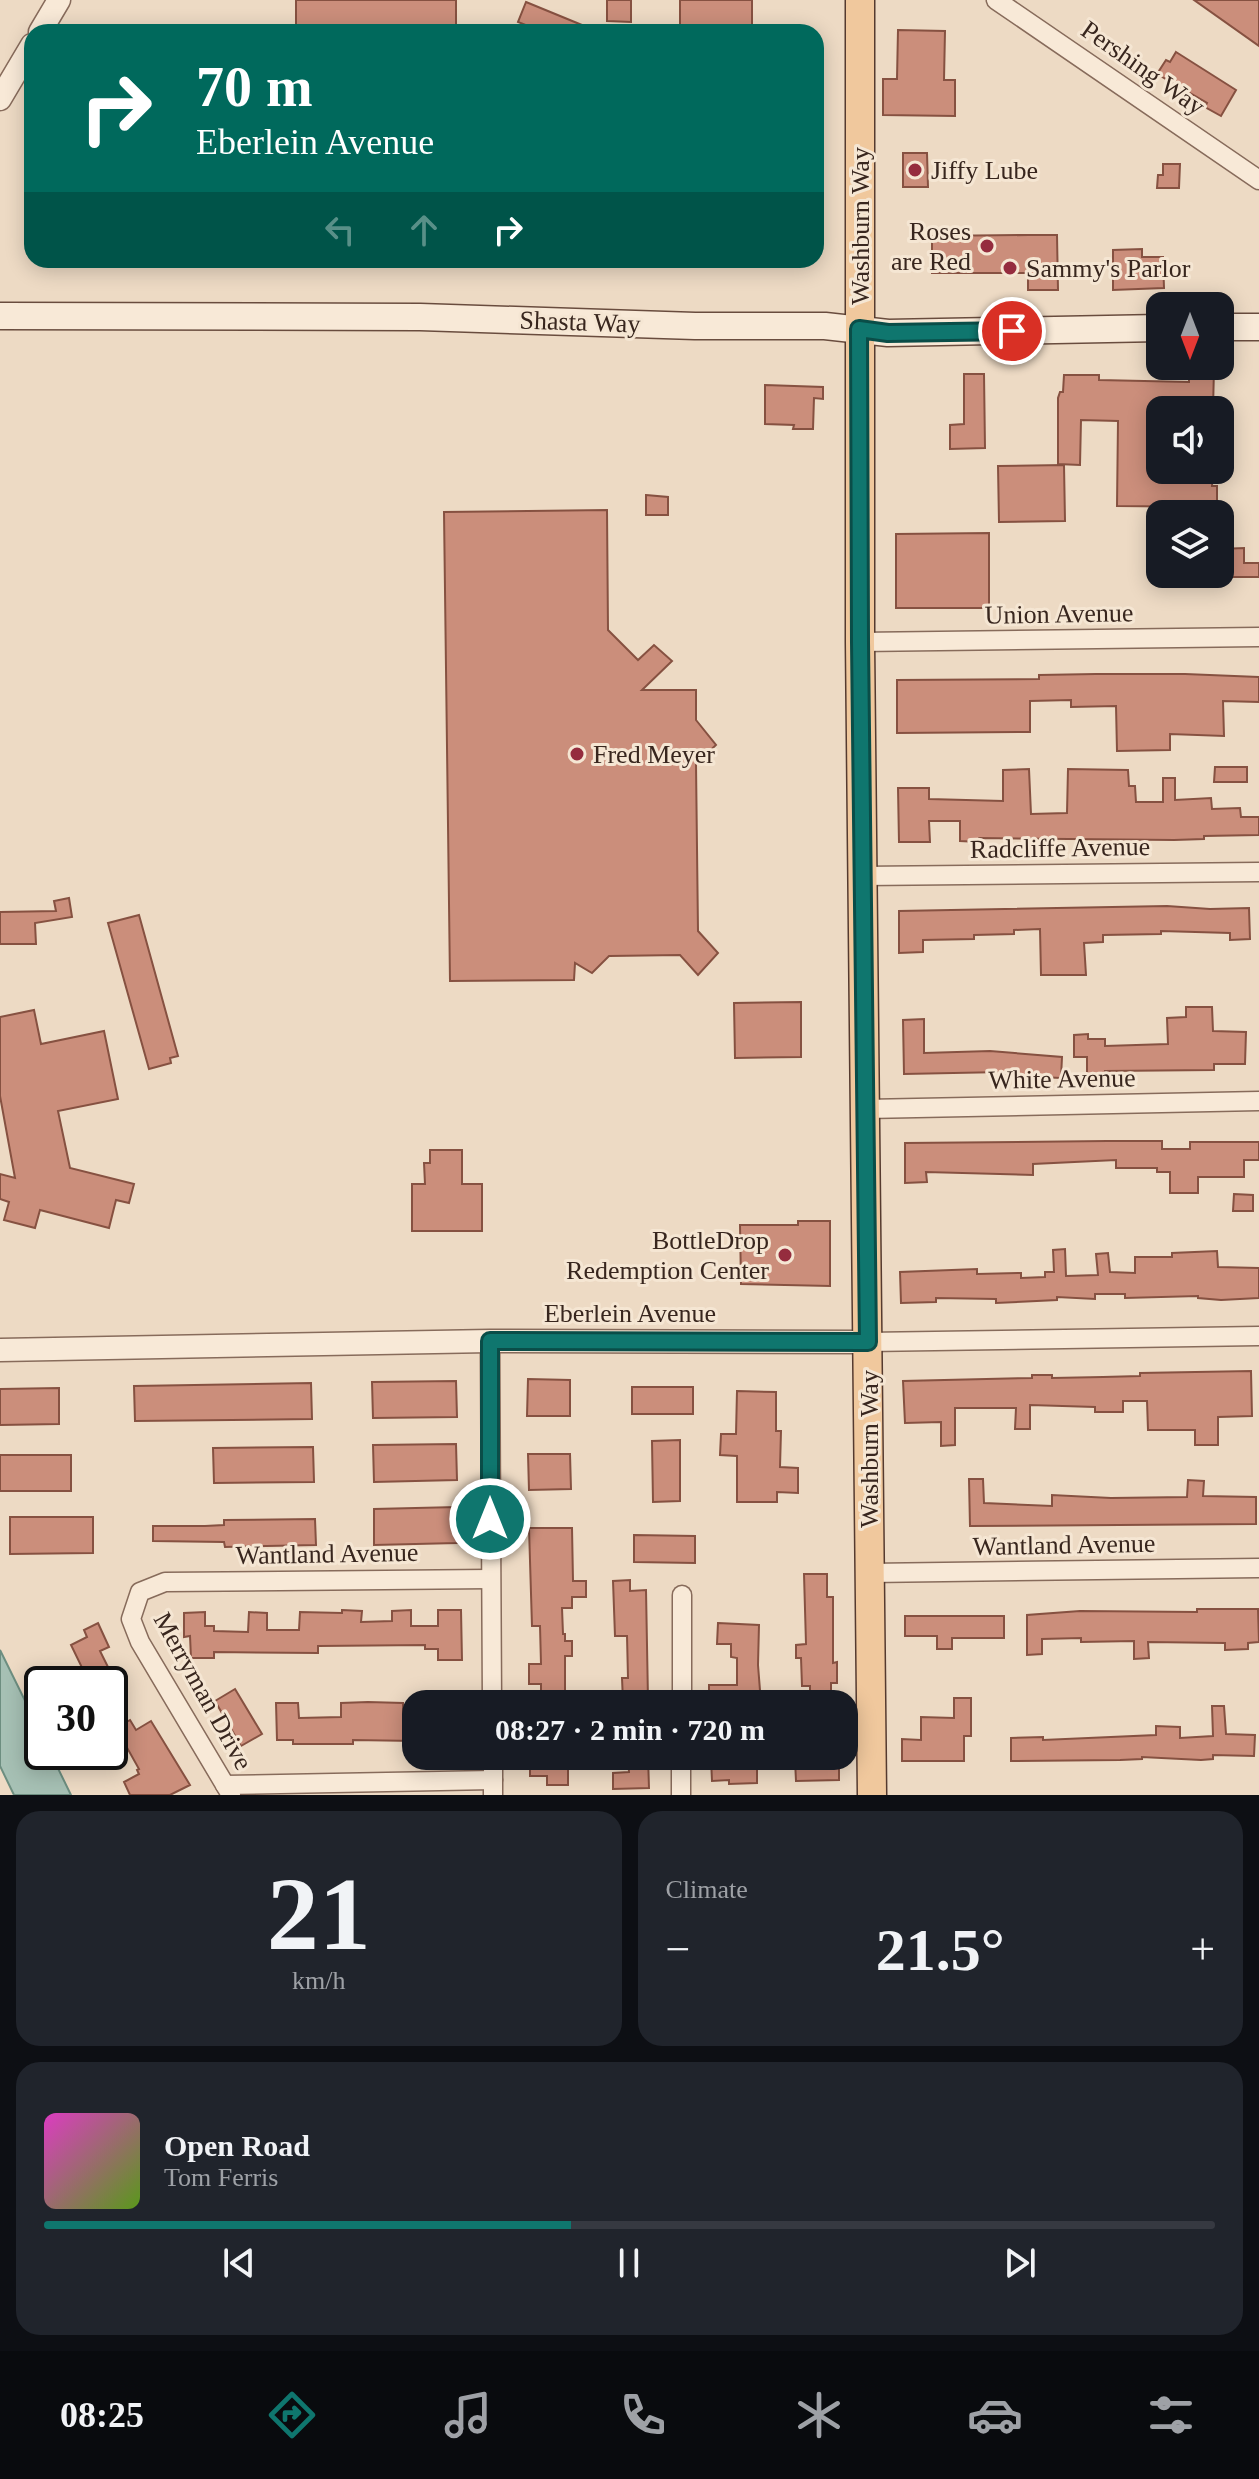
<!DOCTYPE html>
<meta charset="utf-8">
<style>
body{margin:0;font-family:"Times New Roman",serif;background:#20242c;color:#f1f3f6;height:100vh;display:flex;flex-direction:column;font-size:30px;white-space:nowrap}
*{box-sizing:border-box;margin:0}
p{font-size:26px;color:#9ea1a6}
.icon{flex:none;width:44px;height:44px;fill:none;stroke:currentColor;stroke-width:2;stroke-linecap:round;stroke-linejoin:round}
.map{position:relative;height:1795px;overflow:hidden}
.sheet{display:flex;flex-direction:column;gap:16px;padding:16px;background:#0d0f14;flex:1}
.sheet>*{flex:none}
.top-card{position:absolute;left:24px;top:24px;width:800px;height:244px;border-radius:24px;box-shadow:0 4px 20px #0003;background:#00695c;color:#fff;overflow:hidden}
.needle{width:52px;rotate:180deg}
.buttons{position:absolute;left:1146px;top:292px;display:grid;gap:16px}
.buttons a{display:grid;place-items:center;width:88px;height:88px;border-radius:16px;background:#171b24;box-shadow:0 4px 20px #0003;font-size:40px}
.speed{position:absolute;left:24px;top:1666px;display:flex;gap:16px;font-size:40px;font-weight:700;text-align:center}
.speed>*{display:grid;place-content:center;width:104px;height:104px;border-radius:50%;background:#171b24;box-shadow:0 4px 20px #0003;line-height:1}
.speed .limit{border:4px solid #111;border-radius:12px;background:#fff;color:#111}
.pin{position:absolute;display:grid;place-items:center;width:68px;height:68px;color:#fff;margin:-34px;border:4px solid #fff;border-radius:50%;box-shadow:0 2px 8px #0007}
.me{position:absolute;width:88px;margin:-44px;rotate:0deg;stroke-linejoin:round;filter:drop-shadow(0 0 6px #0008)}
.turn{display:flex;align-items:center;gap:28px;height:168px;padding:0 40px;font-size:36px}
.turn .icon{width:104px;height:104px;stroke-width:2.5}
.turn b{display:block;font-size:56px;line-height:68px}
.lanes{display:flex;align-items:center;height:76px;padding:0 40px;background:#0003;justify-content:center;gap:40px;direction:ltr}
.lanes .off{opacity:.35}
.big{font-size:60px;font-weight:700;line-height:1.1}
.sheet .tile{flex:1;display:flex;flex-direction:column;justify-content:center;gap:12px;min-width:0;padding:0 28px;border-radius:24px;background:#20242c}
.sheet .dial{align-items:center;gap:0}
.dial b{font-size:104px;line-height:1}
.song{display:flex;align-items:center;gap:24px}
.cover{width:96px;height:96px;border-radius:12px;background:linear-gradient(135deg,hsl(310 70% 55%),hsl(90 70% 35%))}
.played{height:8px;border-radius:4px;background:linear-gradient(90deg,#0f766e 45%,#363941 45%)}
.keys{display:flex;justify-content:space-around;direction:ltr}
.heat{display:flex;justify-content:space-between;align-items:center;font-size:44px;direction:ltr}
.sheet .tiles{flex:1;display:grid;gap:16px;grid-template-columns:1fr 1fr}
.tile:last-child{grid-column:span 2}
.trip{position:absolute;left:402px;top:1690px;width:456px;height:80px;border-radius:24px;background:#171b24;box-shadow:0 4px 20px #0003;font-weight:700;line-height:80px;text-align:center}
.tabs{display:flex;height:128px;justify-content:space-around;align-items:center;background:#090b0e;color:#9ea1a6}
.tabs .icon{width:56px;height:56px}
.tabs .selected{color:#0f766e}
.tabs b{font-size:36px;color:#f1f3f6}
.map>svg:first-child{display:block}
</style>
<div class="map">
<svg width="1259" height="1795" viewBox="0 0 1259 1795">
<rect width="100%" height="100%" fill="#eddac4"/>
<polygon fill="#a6c0b4" stroke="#6d8e80" stroke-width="2" points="0,1650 42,1735 42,1752 50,1752 71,1795 14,1795 0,1766"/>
<g fill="#cb8e7b" stroke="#865141" stroke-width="2">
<rect x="296" y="0" width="160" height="32"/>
<polygon points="607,0 631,0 631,22 607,21"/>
<rect x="680" y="0" width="72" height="32"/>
<polygon points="1194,0 1259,0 1259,46"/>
<polygon points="526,2 599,32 543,32 518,22"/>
<polygon points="898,30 945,31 944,80 955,80 955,116 883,115 883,79 897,79"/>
<polygon points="1176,52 1236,90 1221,116 1205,107 1207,103 1157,74 1166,60 1170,62"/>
<polygon points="903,153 927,153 928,187 903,187"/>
<polygon points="1163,164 1180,164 1179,188 1157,188 1158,175 1163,175"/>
<polygon points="1028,235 1057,235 1058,290 1028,290 1028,273 932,273 932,236"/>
<polygon points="1142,249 1142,257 1163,257 1164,288 1113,290 1113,250"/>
<polygon points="1189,368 1214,368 1213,410 1160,410 1160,470 1213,470 1212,486 1217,486 1217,507 1117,506 1118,421 1081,420 1080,465 1058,464 1058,398 1060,392 1063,392 1064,375 1099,375 1099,380 1189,382"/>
<polygon points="964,374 984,374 985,448 950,449 950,425 964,424"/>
<polygon points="765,385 823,387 823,399 814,398 813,429 793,429 794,425 765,424"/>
<polygon points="1064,465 1065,521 999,522 998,466"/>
<polygon points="646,495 668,497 668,515 646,515"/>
<polygon points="607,510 608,630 638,660 654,645 672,661 642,690 696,690 696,720 716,745 696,764 698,931 718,953 698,975 680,955 609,956 592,973 575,963 574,980 450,981 444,512"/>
<polygon points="989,533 989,608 896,608 896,534"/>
<polygon points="1244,548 1244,563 1259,563 1259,577 1220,577 1220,549"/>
<polygon points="1096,674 1185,674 1259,677 1259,702 1223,701 1224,736 1170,734 1170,750 1117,751 1116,706 1071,707 1071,700 1030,701 1030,732 897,733 897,680 1039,679 1039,675"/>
<polygon points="1215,767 1247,767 1247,782 1214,782"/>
<polygon points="1029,769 1031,814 1067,813 1068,769 1128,770 1129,786 1135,786 1136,802 1163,802 1163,778 1175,778 1175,800 1211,798 1212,809 1240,808 1241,817 1259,817 1259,835 1204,836 1204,839 1174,840 979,838 979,842 960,841 960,821 929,821 930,842 899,842 898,788 929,788 929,799 1003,801 1003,770"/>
<polygon points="69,898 72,917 35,923 36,944 0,944 0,912 56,911 54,901"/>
<polygon points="1167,906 1210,909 1249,908 1250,939 1230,940 1230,933 1161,931 1161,934 1103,935 1103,942 1084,943 1086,975 1041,975 1040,929 1014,930 1014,934 974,935 974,939 923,940 923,952 899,953 899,911"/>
<polygon points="139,915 178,1056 170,1058 171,1063 149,1069 108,923"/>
<polygon points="801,1002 801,1057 735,1058 734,1003"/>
<polygon points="1186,1007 1212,1007 1213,1031 1246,1032 1245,1064 1214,1064 1214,1070 1105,1071 1106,1081 1087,1082 1087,1057 1074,1057 1074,1035 1088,1034 1088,1039 1105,1039 1105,1046 1168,1044 1167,1018 1186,1017"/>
<polygon points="34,1010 41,1044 104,1031 118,1099 58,1111 70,1168 134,1184 129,1203 116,1200 109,1228 40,1210 35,1228 4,1220 9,1202 0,1199 0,1174 15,1178 0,1096 0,1017"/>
<polygon points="924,1019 924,1053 990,1051 1062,1057 1061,1078 1038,1077 1038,1075 1003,1076 1003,1072 904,1074 903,1020"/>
<polygon points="1107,1141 1162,1141 1162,1149 1190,1149 1190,1142 1259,1142 1259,1160 1244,1160 1244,1177 1198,1177 1198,1193 1170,1193 1170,1172 1157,1172 1157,1168 1116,1168 1116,1160 1033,1164 1033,1175 926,1172 927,1182 905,1183 905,1143"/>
<polygon points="430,1150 462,1150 462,1184 482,1184 482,1231 412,1231 412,1184 425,1184 424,1163 430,1163"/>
<polygon points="1234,1194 1253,1195 1253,1211 1233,1211"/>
<polygon points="798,1221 830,1221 830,1286 741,1284 740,1225 798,1225"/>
<polygon points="1065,1249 1066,1276 1098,1275 1096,1254 1108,1253 1110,1272 1135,1273 1135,1257 1172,1257 1172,1253 1217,1251 1218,1267 1259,1268 1259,1298 1221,1300 1198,1298 1198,1296 1125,1298 1125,1294 1095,1294 1095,1299 1057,1297 1057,1300 996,1303 996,1299 936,1298 936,1302 901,1303 900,1272 977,1269 977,1274 1021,1273 1021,1278 1045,1277 1045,1272 1054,1272 1053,1250"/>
<polygon points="1251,1371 1252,1416 1218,1417 1218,1445 1195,1445 1195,1430 1148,1430 1147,1401 1123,1401 1123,1412 1095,1412 1095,1407 1030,1405 1030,1429 1015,1429 1016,1408 955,1408 955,1445 941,1446 941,1422 905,1423 903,1381 1032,1378 1032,1375 1052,1375 1052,1378 1103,1377 1140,1376 1140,1373"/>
<polygon points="528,1379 570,1380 570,1416 527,1416"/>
<polygon points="456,1381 457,1417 373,1418 372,1382"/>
<polygon points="311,1383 312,1419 135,1421 134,1386"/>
<rect x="632" y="1387" width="61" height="27"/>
<polygon points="59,1388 59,1424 0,1425 0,1389"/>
<polygon points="737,1391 776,1392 776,1431 781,1431 780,1467 798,1468 798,1493 777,1492 777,1502 737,1502 737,1456 720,1455 721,1434 736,1434"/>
<polygon points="680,1440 680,1501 653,1502 652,1441"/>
<polygon points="456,1444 457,1480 374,1482 373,1445"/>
<polygon points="313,1447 314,1482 214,1483 213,1448"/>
<polygon points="528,1454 570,1454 571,1489 529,1490"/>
<rect x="0" y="1455" width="71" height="36"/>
<polygon points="969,1479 983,1479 984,1503 1052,1506 1052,1495 1111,1498 1187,1497 1188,1480 1204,1481 1203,1496 1256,1497 1256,1524 970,1526"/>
<polygon points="457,1507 457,1543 374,1545 374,1509"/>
<polygon points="10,1517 93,1517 93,1553 10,1554"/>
<polygon points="315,1519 316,1545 225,1547 224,1542 153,1541 153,1526 205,1526 224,1525 224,1520"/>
<polygon points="529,1528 572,1528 573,1581 586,1581 586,1597 572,1597 572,1608 562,1608 563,1634 565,1634 565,1641 572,1641 572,1656 565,1656 565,1704 541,1704 541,1684 529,1684 529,1664 541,1664 540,1626 532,1626"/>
<polygon points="634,1535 695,1536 695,1563 634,1562"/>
<polygon points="804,1574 827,1574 827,1597 833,1597 833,1663 837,1662 837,1683 831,1683 831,1700 810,1700 810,1686 802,1686 801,1658 796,1658 796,1645 806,1644"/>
<polygon points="630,1580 630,1591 646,1590 648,1700 623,1701 622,1678 628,1678 627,1636 615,1636 613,1581"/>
<polygon points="1197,1609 1258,1609 1259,1642 1248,1643 1248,1649 1225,1650 1225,1643 1148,1642 1149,1658 1134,1659 1134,1641 1081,1642 1081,1638 1042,1639 1042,1654 1027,1655 1027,1615 1080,1611 1197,1612"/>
<polygon points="342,1610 362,1611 361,1622 392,1621 392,1611 411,1610 411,1626 438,1626 438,1610 461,1610 462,1660 438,1660 438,1649 425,1649 425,1645 318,1646 318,1653 214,1652 214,1658 191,1658 190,1636 184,1637 184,1613 205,1612 205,1626 214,1626 214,1631 248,1632 249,1612 267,1613 267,1630 299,1630 300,1612 342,1613"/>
<polygon points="905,1616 1004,1616 1004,1638 952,1638 952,1649 937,1649 937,1636 905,1636"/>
<polygon points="98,1623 109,1647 100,1651 109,1669 88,1680 71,1645 87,1637 84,1630"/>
<polygon points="718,1623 759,1625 758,1665 761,1703 709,1704 709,1685 737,1685 737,1658 731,1657 731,1644 717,1644"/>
<polygon points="235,1689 262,1734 241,1746 215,1701"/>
<polygon points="954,1698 971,1698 971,1736 964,1736 964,1761 902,1761 902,1739 921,1740 921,1717 954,1718"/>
<polygon points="368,1702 403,1703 403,1717 416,1717 416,1741 353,1740 353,1744 293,1744 293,1740 277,1740 276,1703 298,1703 299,1718 341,1717 341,1703"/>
<polygon points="1212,1706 1224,1706 1226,1734 1255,1735 1254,1756 1213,1755 1213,1759 1201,1760 1142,1757 1142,1759 1120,1760 1011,1761 1011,1738 1043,1737 1043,1740 1156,1735 1156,1726 1180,1727 1180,1738 1213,1736"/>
<polygon points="130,1720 136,1730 151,1721 190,1785 170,1795 130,1795 124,1782 139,1774 137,1770 139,1769 116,1728"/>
<polygon points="530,1756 568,1756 568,1785 547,1785 547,1776 530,1776"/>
<polygon points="628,1756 648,1756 649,1788 613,1789 613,1773 629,1772"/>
<polygon points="720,1756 757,1759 757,1783 729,1784 729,1780 712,1781 711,1759 720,1759"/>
<polygon points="839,1759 839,1780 796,1781 795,1760"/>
</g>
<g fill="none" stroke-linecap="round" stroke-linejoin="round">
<defs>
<g id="minor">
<polyline points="996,0 1259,180"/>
<polyline points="860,642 1259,637"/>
<polyline points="862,876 1259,872"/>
<polyline points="866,1109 1259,1101"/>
<polyline points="490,1341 492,1704"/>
<polyline points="868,1342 1259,1336"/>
<polyline points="870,1573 1259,1568"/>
<polyline points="682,1704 682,1595"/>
<polyline points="493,1756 493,1795"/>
<polyline points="225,1785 493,1780"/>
<polyline points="231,1795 140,1642 131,1619 140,1592 165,1582 490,1579"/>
<polyline points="681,1795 681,1756"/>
</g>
<g id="tertiary">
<polyline points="40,32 59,0"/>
<polyline points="0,99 32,45"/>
<polyline points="0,1350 490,1341 868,1342"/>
</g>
<g id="secondary">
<polyline points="0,316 420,317 695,326 825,326 888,333 1160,328"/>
<polyline points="1220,327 1259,327"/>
</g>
<polyline id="primary" points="860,0 860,642 872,1795"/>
</defs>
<use href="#minor" stroke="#876b5b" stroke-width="21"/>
<use href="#tertiary" stroke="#876b5b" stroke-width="25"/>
<use href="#secondary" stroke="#694c3e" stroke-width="29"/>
<use href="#primary" stroke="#553a2f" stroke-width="31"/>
<use href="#minor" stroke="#f8e9d7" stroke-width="18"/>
<use href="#tertiary" stroke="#f8e9d7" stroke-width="22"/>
<use href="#secondary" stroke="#f8e9d7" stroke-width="26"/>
<use href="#primary" stroke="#f0c89d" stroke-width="28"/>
</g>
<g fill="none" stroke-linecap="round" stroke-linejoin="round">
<defs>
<polyline id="route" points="490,1519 490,1341 868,1342 860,642 859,329 888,333 1012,331"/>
</defs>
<use href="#route" stroke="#0a4d48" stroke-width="20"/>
<use href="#route" stroke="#0f766e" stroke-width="14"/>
</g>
<g fill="#952c3e" stroke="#f5e6d3" stroke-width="3">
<circle cx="915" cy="170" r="8"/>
<circle cx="987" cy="246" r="8"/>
<circle cx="1010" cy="268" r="8"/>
<circle cx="577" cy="754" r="8"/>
<circle cx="785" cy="1255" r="8"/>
</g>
<g text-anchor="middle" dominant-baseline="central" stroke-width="6" stroke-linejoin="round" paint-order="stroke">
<g font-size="26" fill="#38261e" stroke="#f5e6d3">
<text transform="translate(1143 68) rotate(35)">Pershing Way</text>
<text transform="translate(860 226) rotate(-90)">Washburn Way</text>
<text transform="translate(580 322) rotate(2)">Shasta Way</text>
<text transform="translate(1059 614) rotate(-1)">Union Avenue</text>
<text transform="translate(1060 848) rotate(-1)">Radcliffe Avenue</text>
<text transform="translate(1062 1079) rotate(-1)">White Avenue</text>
<text x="630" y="1313">Eberlein Avenue</text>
<text transform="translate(869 1449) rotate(-90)">Washburn Way</text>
<text transform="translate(1064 1545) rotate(-1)">Wantland Avenue</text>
<text transform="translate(327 1554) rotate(-1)">Wantland Avenue</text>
<text transform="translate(203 1691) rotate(61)">Merryman Drive</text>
</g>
<g font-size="26" fill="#38261e" stroke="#f5e6d3" text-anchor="start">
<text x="931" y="170">Jiffy Lube</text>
<text x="971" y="231" text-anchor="end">Roses<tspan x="971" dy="30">are Red</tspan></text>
<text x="1026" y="268">Sammy's Parlor</text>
<text x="593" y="754">Fred Meyer</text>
<text x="769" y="1240" text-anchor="end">BottleDrop<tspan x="769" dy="30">Redemption Center</tspan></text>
</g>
</g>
</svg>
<div class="buttons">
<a><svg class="needle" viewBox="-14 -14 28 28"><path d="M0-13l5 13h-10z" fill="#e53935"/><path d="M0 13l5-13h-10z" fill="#9ea1a6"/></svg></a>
<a><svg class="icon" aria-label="sound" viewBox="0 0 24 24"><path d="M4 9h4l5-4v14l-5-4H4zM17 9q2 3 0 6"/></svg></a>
<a><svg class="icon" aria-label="layers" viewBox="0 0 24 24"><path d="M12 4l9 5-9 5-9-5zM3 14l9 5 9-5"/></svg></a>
</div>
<div class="speed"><div class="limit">30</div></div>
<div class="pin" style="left:1012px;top:331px;background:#d93025"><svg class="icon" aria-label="arrive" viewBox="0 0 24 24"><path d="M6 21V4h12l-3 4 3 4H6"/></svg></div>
<svg class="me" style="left:490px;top:1519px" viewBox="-20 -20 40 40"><circle r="17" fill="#0f766e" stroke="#fff" stroke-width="3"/><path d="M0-11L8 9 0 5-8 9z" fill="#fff"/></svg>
<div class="trip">08:27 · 2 min · 720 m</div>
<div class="top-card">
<div class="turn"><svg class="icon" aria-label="right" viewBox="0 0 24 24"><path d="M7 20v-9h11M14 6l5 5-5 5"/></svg><div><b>70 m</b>Eberlein Avenue</div></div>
<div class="lanes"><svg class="icon off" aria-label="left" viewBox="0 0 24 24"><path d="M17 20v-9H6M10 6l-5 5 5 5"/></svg><svg class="icon off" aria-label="ahead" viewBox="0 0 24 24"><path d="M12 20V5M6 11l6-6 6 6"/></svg><svg class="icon" aria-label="right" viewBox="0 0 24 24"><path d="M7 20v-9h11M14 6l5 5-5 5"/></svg></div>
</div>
</div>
<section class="sheet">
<div class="tiles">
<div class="tile dial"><b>21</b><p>km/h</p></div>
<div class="tile"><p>Climate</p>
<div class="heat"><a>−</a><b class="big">21.5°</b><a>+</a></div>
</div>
<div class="tile">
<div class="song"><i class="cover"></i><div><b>Open Road</b><p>Tom Ferris</p></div></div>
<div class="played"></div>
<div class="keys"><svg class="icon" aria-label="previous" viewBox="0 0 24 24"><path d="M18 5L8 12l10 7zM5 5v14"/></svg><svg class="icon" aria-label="pause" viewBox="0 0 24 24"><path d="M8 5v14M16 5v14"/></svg><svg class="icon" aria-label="next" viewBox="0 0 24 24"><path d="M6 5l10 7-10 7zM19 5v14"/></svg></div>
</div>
</div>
</section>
<nav class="tabs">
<b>08:25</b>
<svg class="icon selected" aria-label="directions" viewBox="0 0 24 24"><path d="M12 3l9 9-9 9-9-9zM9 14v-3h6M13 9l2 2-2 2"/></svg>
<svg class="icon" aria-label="music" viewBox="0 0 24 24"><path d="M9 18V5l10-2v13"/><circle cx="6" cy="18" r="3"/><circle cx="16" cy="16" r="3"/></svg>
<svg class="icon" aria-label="phone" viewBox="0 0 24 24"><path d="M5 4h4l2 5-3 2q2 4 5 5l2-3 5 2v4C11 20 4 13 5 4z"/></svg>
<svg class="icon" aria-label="climate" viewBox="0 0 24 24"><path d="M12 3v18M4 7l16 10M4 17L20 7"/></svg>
<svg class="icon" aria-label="car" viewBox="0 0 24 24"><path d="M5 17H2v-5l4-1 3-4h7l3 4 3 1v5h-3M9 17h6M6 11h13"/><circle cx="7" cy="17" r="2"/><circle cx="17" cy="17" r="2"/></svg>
<svg class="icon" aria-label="filters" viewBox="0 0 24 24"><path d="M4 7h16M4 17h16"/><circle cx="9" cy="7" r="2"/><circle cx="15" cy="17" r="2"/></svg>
</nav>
